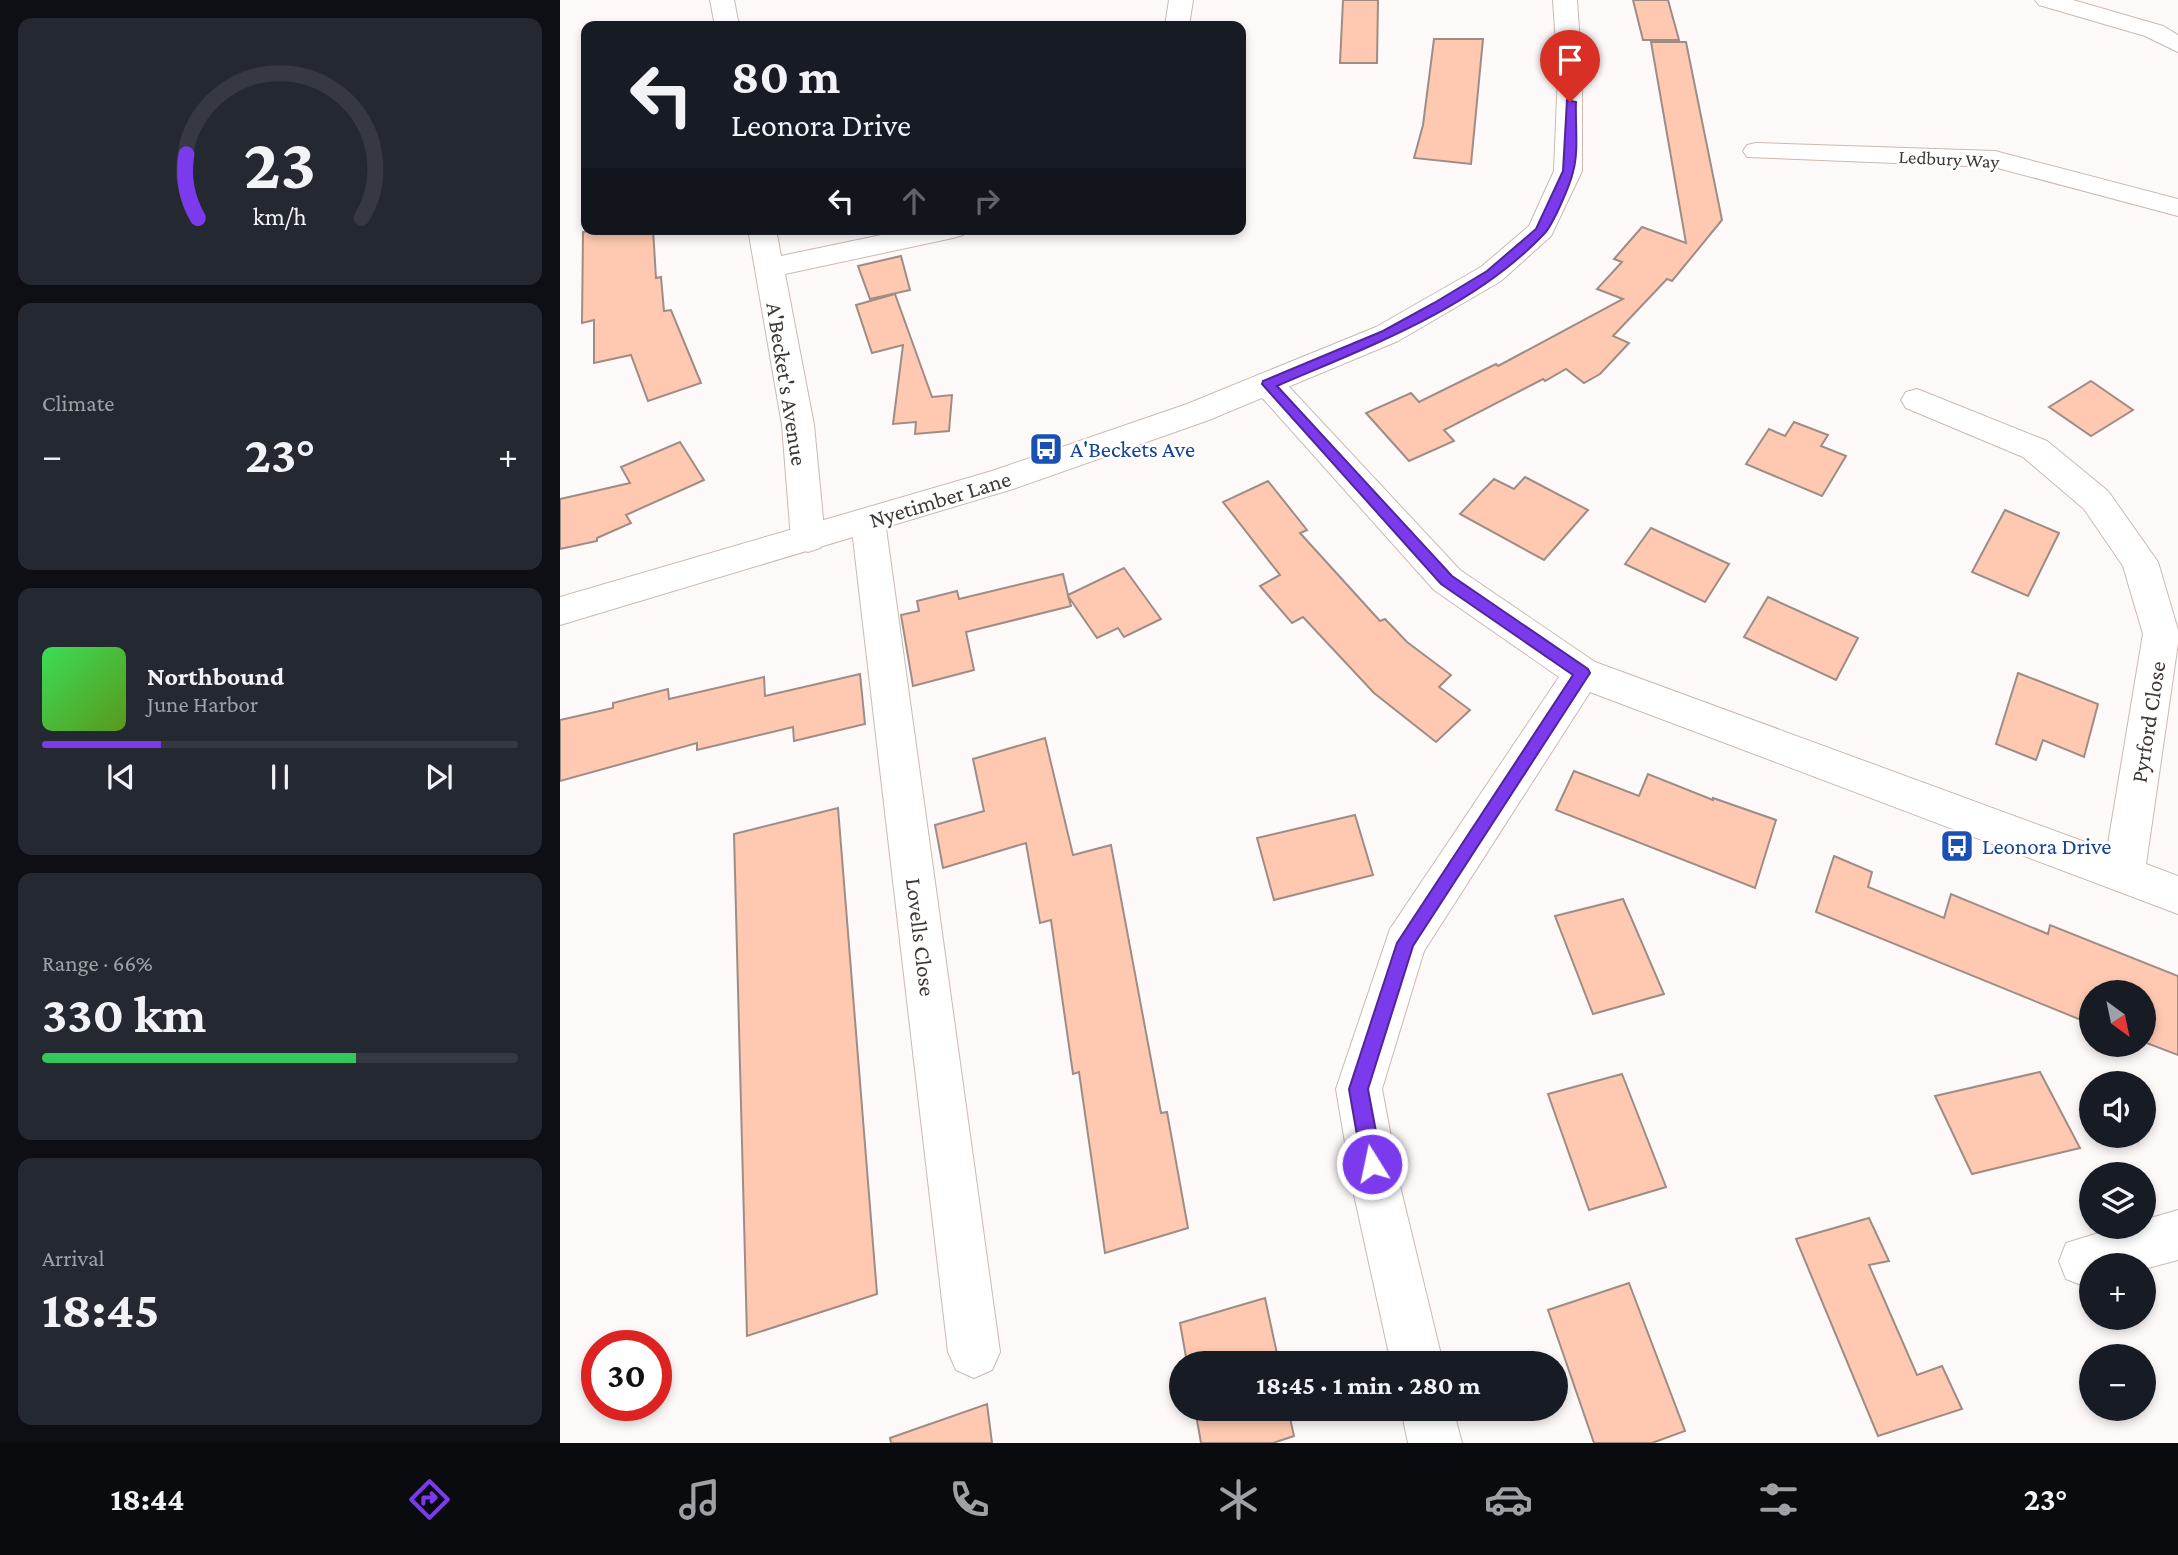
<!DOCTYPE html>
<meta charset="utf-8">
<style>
body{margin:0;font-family:"Crimson Pro",serif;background:#242831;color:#f1f3f6;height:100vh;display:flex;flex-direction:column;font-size:26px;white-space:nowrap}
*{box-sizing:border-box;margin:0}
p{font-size:23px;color:#9ea1a6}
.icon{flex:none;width:38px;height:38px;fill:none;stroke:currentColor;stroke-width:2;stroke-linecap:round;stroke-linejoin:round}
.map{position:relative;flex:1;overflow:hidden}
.drawer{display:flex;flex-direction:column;gap:18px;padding:18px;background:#0d0f14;width:560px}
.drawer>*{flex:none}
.guide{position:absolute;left:21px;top:21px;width:665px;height:214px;border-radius:14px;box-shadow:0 4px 10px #0003;background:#171b24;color:#f1f3f6;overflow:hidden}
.needle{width:46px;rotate:147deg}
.fabs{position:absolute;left:1519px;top:980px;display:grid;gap:14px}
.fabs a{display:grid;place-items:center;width:77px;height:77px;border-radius:50%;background:#171b24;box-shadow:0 4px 10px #0003;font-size:35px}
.speed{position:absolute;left:21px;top:1330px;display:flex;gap:14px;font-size:35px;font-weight:700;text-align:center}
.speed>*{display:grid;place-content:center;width:91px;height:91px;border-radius:50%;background:#171b24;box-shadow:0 4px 10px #0003;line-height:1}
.speed .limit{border:10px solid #d22;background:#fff;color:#111}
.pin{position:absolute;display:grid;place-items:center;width:60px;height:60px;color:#fff;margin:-72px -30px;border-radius:50% 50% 50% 0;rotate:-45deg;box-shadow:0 0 7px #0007}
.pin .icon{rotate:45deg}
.me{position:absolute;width:77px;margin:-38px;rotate:350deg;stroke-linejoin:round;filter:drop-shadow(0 0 5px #0008)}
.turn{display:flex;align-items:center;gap:24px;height:147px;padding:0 35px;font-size:32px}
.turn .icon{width:91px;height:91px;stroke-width:2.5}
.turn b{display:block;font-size:49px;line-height:60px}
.lanes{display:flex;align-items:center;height:66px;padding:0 35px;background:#0003;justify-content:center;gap:35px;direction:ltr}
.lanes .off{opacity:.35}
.big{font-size:52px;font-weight:700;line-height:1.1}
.drawer .tile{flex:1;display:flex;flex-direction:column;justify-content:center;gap:10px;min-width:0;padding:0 24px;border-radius:14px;background:#242831}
.drawer .dial{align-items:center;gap:0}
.dial svg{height:182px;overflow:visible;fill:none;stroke:#363941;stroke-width:7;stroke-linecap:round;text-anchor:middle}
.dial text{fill:#f1f3f6;stroke:none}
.song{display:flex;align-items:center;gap:21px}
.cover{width:84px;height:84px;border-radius:10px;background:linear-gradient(135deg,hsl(130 70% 55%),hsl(90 70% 35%))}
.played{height:7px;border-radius:4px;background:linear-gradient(90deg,#7c3aed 25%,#363941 25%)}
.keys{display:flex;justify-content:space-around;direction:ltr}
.heat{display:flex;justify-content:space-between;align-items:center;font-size:38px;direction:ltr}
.charge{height:10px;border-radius:5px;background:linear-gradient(90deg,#34c759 66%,#363941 0)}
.trip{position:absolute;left:609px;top:1351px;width:399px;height:70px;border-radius:35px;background:#171b24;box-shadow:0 4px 10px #0003;font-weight:700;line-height:70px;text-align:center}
.tab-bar{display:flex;height:112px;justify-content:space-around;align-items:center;background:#090b0e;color:#9ea1a6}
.tab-bar .icon{width:49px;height:49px}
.tab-bar .selected{color:#7c3aed}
.tab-bar b{font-size:32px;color:#f1f3f6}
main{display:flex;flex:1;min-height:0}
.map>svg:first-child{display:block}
</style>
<main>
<section class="drawer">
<div class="tile dial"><svg viewBox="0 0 100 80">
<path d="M14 69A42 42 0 1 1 86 69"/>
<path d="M14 69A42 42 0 0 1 9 41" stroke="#7c3aed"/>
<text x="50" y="56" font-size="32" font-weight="700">23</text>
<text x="50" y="72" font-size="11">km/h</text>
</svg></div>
<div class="tile"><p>Climate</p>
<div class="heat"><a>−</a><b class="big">23°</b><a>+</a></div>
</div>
<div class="tile">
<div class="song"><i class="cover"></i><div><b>Northbound</b><p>June Harbor</p></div></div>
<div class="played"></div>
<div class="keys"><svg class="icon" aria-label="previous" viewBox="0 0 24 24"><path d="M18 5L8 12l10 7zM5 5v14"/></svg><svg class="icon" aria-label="pause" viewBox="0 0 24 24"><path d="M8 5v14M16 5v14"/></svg><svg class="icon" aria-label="next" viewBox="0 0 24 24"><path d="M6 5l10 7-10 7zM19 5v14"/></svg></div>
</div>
<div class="tile"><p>Range · 66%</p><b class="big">330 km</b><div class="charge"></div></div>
<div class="tile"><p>Arrival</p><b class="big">18:45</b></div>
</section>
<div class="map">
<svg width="1618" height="1443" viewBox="0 0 1618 1443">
<rect width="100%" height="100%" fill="#fdf9f8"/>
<g fill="#fec9b0" stroke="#9e8d86" stroke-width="2">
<polygon points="783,0 818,0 817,63 780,63"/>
<polygon points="1073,0 1108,0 1119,40 1083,40"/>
<polygon points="874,39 923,39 911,164 854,158 863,125"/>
<polygon points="1091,42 1126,42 1162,220 1112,281 1107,279 1053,336 1069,343 1040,374 1024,383 1006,369 985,381 983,379 884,430 894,441 849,461 806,413 851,393 859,402 936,364 938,366 1063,299 1037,289 1062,262 1054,259 1082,227 1126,243"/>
<polygon points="39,229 93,229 96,278 101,277 104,311 111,310 141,383 88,401 71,355 34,363 34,320 22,323 23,232"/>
<polygon points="341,256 350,290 310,299 298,266"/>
<polygon points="335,294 372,397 392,395 389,431 355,434 356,422 333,424 343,345 312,353 296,305"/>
<polygon points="1531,381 1573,410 1531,436 1489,407"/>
<polygon points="1234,422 1268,435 1261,446 1286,456 1262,496 1186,464 1209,429 1225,436"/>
<polygon points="120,442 144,480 66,515 71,523 37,538 37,541 0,549 0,499 70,483 61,467"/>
<polygon points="965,477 1028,510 984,560 900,514 934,479 954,489"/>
<polygon points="708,481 747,530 740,533 820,621 825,619 847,642 891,675 879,687 910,710 876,742 814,693 743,617 732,623 700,586 720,575 663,502"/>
<polygon points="1445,510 1499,533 1468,596 1412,572"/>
<polygon points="1091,528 1169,564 1145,602 1065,564"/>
<polygon points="564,568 601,619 564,637 558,628 537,638 508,596 511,606 406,632 414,670 353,686 341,615 359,611 357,601 397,591 399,599 503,574 508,595"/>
<polygon points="1208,597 1298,638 1276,680 1184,637"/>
<polygon points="1458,673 1538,704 1524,757 1483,740 1476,760 1436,744"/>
<polygon points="300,674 305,724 234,741 233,727 137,750 137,743 0,781 0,720 53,708 53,703 108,689 109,699 204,677 205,696"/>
<polygon points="485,738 513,855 551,845 601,1113 607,1112 628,1228 545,1253 519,1072 513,1074 491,920 480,923 466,843 383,868 375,825 424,811 413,759"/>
<polygon points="1014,771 1079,796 1088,774 1153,800 1153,798 1216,820 1195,888 996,810"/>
<polygon points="278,808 317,1294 187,1336 174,834"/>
<polygon points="795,815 813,875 714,900 697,838"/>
<polygon points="1274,856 1312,872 1308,887 1384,918 1391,894 1488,934 1490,925 1618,976 1618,1055 1584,1042 1584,992 1531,992 1531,1024 1256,912"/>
<polygon points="1063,899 1104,994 1033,1014 995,916"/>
<polygon points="1480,1072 1520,1148 1412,1174 1375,1096"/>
<polygon points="1062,1074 1106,1187 1029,1210 988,1094"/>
<polygon points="1309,1218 1329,1261 1309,1265 1357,1375 1382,1366 1402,1409 1318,1436 1236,1239"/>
<polygon points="1069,1283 1125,1431 1092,1443 1034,1443 988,1310"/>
<polygon points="705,1298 719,1363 627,1363 620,1323"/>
<polygon points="427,1404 432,1443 331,1443 330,1438"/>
<polygon points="635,1409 728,1409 734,1436 713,1443 641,1443"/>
</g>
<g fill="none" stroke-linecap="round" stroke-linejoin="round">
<defs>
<g id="street">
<polygon points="150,0 174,0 179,26 155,26"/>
<polygon points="609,0 633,0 629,26 605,26"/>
<polygon points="1475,0 1513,0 1603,26 1618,35 1618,52 1585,36 1479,5"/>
<polygon points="1196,143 1435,151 1618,199 1618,216 1434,167 1187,157 1183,151 1187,145"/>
<polygon points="188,229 216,229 221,256 350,229 407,229 403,235 393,238 225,274 254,425 265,539 260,548 248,552 236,548 231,539 222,425"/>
<polygon points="708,373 719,376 900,570 1035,662 1547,850 1583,634 1563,566 1524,509 1463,457 1346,408 1341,400 1346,392 1357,389 1487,441 1548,491 1598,562 1618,630 1618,643 1586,864 1618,876 1618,914 1030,692 864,951 822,1089 841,1190 883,1363 831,1363 793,1190 776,1089 830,929 999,677 874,590 697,392 692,384 697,376"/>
<polygon points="308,508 320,512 325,521 440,1352 432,1370 414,1378 396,1370 388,1352 291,521 296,512"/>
<polygon points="1618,1210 1618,1260 1584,1269 1584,1265 1531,1265 1531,1284 1524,1286 1506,1279 1499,1261 1506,1243 1558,1227 1584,1227 1584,1220"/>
<polygon points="841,1409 893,1409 902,1443 848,1443"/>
</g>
<polygon id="secondary" points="993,0 1017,0 1022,73 1022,171 991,236 941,281 838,341 649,420 453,489 0,625 0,597 432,471 627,404 816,327 921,267 969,226 994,171 998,73"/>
</defs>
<use href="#street" stroke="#cbb9b1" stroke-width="2"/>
<use href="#secondary" stroke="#cbb9b1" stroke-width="2"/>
<use href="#street" fill="#fff" fill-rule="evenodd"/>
<use href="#secondary" fill="#fff" fill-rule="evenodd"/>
</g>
<path fill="#7c3aed" stroke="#51269a" stroke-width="2" d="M1007 100 1016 102C1015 124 1019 151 1013 172 1010 185 993 225 984 234 913 309 809 346 717 386L892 576 1028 669 1030 673 853 946 808 1089 822 1164 819 1171 812 1174 805 1171 802 1164 789 1089 837 943 1013 675 881 584 702 384 703 381 823 331 874 303 927 271 976 229 1003 171Z"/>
<defs>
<symbol id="bus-square" viewBox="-11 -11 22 22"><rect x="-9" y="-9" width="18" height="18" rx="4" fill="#1a4fb4" stroke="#fff"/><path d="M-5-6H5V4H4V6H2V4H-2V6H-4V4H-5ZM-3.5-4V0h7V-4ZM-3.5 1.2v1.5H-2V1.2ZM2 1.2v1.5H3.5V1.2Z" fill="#fff"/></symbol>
</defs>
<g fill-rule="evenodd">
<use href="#bus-square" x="467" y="430" width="38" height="38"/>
<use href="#bus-square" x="1378" y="827" width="38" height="38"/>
</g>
<g text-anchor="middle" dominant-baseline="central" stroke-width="5" stroke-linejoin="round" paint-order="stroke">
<g font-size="19" fill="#3e3734" stroke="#fff">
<text transform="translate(1389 159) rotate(3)">Ledbury Way</text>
</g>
<g font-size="23" fill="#3e3734" stroke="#fff">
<text transform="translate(227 384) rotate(81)">A'Becket's Avenue</text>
<text transform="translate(380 499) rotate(-17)">Nyetimber Lane</text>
<text transform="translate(1588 722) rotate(-81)">Pyrford Close</text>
<text transform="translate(361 937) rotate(83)">Lovells Close</text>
</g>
<g font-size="23" fill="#164399" stroke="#fff" text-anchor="start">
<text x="510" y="449">A'Beckets Ave</text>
<text x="1422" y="846">Leonora Drive</text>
</g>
</g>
</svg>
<div class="fabs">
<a><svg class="needle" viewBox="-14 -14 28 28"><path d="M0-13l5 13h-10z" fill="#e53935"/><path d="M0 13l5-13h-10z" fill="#9ea1a6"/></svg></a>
<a><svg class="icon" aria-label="sound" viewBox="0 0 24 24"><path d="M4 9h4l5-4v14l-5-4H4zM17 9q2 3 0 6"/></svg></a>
<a><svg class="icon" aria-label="layers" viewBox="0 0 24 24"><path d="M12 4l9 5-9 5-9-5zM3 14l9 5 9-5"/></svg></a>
<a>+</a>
<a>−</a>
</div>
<div class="speed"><div class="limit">30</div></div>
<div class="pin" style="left:1010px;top:102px;background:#d93025"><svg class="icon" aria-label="arrive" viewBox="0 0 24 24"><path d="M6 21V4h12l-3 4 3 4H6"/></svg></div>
<svg class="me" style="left:812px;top:1164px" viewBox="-20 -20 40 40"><circle r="17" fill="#7c3aed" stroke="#fff" stroke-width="3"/><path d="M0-11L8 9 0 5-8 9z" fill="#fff"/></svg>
<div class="trip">18:45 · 1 min · 280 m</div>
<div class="guide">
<div class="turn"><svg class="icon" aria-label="left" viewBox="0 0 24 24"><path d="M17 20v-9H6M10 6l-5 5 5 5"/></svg><div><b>80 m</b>Leonora Drive</div></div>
<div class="lanes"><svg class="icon" aria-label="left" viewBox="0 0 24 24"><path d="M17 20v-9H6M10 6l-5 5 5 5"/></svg><svg class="icon off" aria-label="ahead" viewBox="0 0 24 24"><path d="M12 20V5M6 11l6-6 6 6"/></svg><svg class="icon off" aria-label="right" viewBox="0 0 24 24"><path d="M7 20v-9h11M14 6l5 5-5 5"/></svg></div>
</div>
</div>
</main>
<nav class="tab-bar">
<b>18:44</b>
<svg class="icon selected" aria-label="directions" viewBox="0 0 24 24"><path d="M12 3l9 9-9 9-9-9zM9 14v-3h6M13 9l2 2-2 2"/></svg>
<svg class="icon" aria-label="music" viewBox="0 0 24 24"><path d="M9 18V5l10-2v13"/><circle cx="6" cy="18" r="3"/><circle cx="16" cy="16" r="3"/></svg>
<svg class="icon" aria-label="phone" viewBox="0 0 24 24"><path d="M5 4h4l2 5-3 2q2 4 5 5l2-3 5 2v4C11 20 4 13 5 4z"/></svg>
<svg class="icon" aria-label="climate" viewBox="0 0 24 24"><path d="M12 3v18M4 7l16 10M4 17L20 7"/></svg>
<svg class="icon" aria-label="car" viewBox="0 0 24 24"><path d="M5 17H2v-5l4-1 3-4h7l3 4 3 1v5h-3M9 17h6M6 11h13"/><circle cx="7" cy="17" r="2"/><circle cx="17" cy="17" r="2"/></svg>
<svg class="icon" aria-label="filters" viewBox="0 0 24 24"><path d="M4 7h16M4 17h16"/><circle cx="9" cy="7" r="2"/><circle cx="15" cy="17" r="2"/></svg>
<b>23°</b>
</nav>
